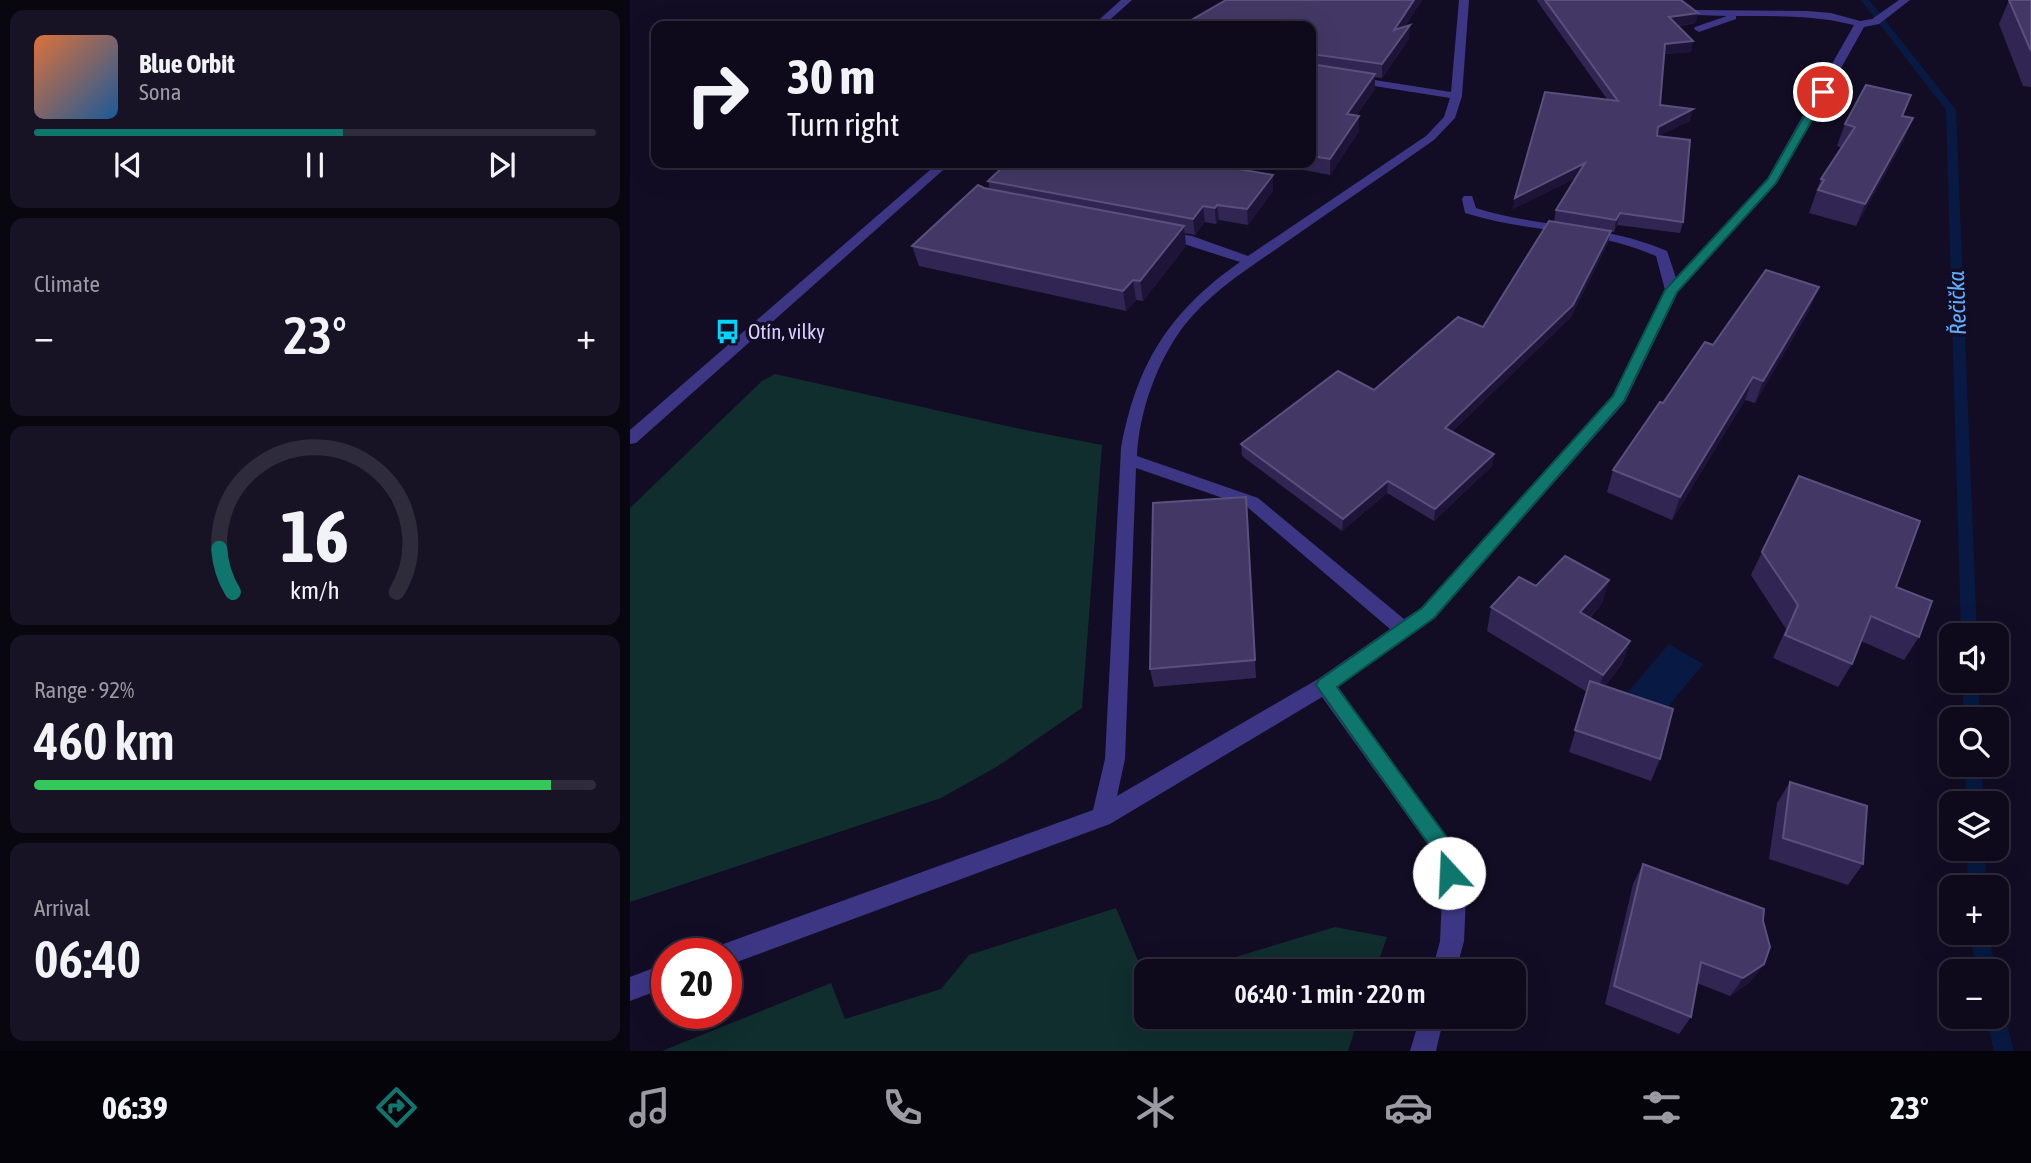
<!DOCTYPE html>
<meta charset="utf-8">
<style>
body{margin:0;font-family:"Asap Condensed",sans-serif;background:#171324;color:#f1f3f6;height:100vh;display:flex;flex-direction:column;font-size:26px;white-space:nowrap}
*{box-sizing:border-box;margin:0}
p{font-size:23px;color:#9b9aa3}
.icon{flex:none;width:38px;height:38px;fill:none;stroke:currentColor;stroke-width:2;stroke-linecap:round;stroke-linejoin:round}
.map{position:relative;flex:1;overflow:hidden}
.details{display:flex;flex-direction:column;gap:10px;padding:10px;background:#08060f;width:630px}
.details>*{flex:none}
.banner{position:absolute;left:21px;top:21px;width:665px;height:147px;border-radius:14px;box-shadow:0 7px 28px #0002,0 0 0 2px #2e2b3a;background:#0e0a1b;color:#f1f3f6;overflow:hidden}
.controls{position:absolute;left:1309px;top:623px;display:grid;gap:14px}
.controls a{display:grid;place-items:center;width:70px;height:70px;border-radius:14px;background:#0e0a1b;box-shadow:0 7px 28px #0002,0 0 0 2px #2e2b3a;font-size:35px}
.speed{position:absolute;left:21px;top:938px;display:flex;gap:14px;font-size:35px;font-weight:700;text-align:center}
.speed>*{display:grid;place-content:center;width:91px;height:91px;border-radius:50%;background:#0e0a1b;box-shadow:0 7px 28px #0002,0 0 0 2px #2e2b3a;line-height:1}
.speed .limit{border:10px solid #d22;background:#fff;color:#111}
.pin{position:absolute;display:grid;place-items:center;width:60px;height:60px;color:#fff;margin:-30px;border:4px solid #fff;border-radius:50%;box-shadow:0 2px 7px #0007}
.me{position:absolute;width:77px;margin:-38px;rotate:340deg;stroke-linejoin:round;filter:drop-shadow(0 0 5px #0008)}
.turn{display:flex;align-items:center;gap:24px;height:147px;padding:0 21px;font-size:32px}
.turn .icon{width:91px;height:91px;stroke-width:2.5}
.turn b{display:block;font-size:49px;line-height:60px}
.big{font-size:52px;font-weight:600;line-height:1.1}
.details .card{flex:1;display:flex;flex-direction:column;justify-content:center;gap:10px;min-width:0;padding:0 24px;border-radius:14px;background:#171324}
.details .dial{align-items:center;gap:0}
.dial svg{height:182px;overflow:visible;fill:none;stroke:#2e2b3a;stroke-width:7;stroke-linecap:round;text-anchor:middle}
.dial text{fill:#f1f3f6;stroke:none}
.song{display:flex;align-items:center;gap:21px}
.cover{width:84px;height:84px;border-radius:10px;background:linear-gradient(135deg,hsl(20 70% 55%),hsl(210 70% 35%))}
.played{height:7px;border-radius:4px;background:linear-gradient(90deg,#0f766e 55%,#2e2b3a 55%)}
.keys{display:flex;justify-content:space-around;direction:ltr}
.heat{display:flex;justify-content:space-between;align-items:center;font-size:38px;direction:ltr}
.charge{height:10px;border-radius:5px;background:linear-gradient(90deg,#34c759 92%,#2e2b3a 0)}
.trip{position:absolute;left:504px;top:959px;width:392px;height:70px;border-radius:14px;background:#0e0a1b;box-shadow:0 7px 28px #0002,0 0 0 2px #2e2b3a;font-weight:600;line-height:70px;text-align:center}
.menu{display:flex;height:112px;justify-content:space-around;align-items:center;background:#06040b;color:#9b9aa3}
.menu .icon{width:49px;height:49px}
.menu .on{color:#0f766e}
.menu b{font-size:32px;color:#f1f3f6}
main{display:flex;flex:1;min-height:0}
.map>svg:first-child{display:block}
</style>
<main>
<section class="details">
<div class="card">
<div class="song"><i class="cover"></i><div><b>Blue Orbit</b><p>Sona</p></div></div>
<div class="played"></div>
<div class="keys"><svg class="icon" aria-label="previous" viewBox="0 0 24 24"><path d="M18 5L8 12l10 7zM5 5v14"/></svg><svg class="icon" aria-label="pause" viewBox="0 0 24 24"><path d="M8 5v14M16 5v14"/></svg><svg class="icon" aria-label="next" viewBox="0 0 24 24"><path d="M6 5l10 7-10 7zM19 5v14"/></svg></div>
</div>
<div class="card"><p>Climate</p>
<div class="heat"><a>−</a><b class="big">23°</b><a>+</a></div>
</div>
<div class="card dial"><svg viewBox="0 0 100 80">
<path d="M14 69A42 42 0 1 1 86 69"/>
<path d="M14 69A42 42 0 0 1 8 50" stroke="#0f766e"/>
<text x="50" y="56" font-size="32" font-weight="700">16</text>
<text x="50" y="72" font-size="11">km/h</text>
</svg></div>
<div class="card"><p>Range · 92%</p><b class="big">460 km</b><div class="charge"></div></div>
<div class="card"><p>Arrival</p><b class="big">06:40</b></div>
</section>
<div class="map">
<svg width="1401" height="1051" viewBox="0 0 1401 1051">
<rect width="100%" height="100%" fill="#120d24"/>
<g fill="#102e2e">
<polygon points="145,374 390,429 472,445 452,708 368,766 311,798 0,902 0,508 132,381"/>
<polygon points="486,908 516,980 516,1017 729,1017 718,1051 32,1051 201,983 215,1019 311,989 339,955"/>
<polygon points="705,927 757,937 745,971 559,971"/>
</g>
<polygon fill="#081a43" points="1039,644 1073,664 1032,714 998,692"/>
<g fill="none" stroke-linecap="round" stroke-linejoin="round">
<g fill="#081a43" fill-rule="evenodd">
<polygon points="1231,0 1239,0 1326,110 1347,635 1331,635 1316,110"/>
<polygon points="1332,681 1348,681 1350,719 1334,719"/>
<polygon points="1335,765 1351,765 1354,803 1336,803"/>
<polygon points="1337,849 1355,849 1356,887 1338,887"/>
<polygon points="1340,933 1358,933 1366,971 1346,971"/>
<polygon points="1367,1007 1373,1010 1384,1051 1364,1051 1356,1017 1367,1017"/>
</g>
<g fill="#3d3685" fill-rule="evenodd">
<polygon points="491,0 502,0 473,26 462,26"/>
<path d="M829 0H839L832 96 825 118 804 140C754 175 705 208 655 243 619 268 580 292 553 327 527 362 509 412 507 456L628 498 774 619 791 608 982 396 1035 290 1026 256C965 229 898 233 835 213L832 199 834 196H842L846 208C909 228 976 224 1037 251L1046 278 1137 179 1224 25C1185 15 1146 16 1106 16V19L1069 32 1064 29 1065 27 1097 16 1066 15 1061 12 1063 10 1177 11 1201 13 1230 21 1242 19 1269 0H1280L1249 24 1234 27 1146 184 1048 292 995 402 805 618 708 687 825 849 836 896 834 941 826 971H802L810 941 812 896 804 853 692 697 480 824 96 966V954H84L88 946 463 810 475 759 491 448C507 363 539 312 610 262L526 235 533 231 562 236 618 256 796 136 814 117 820 98 681 76V70L821 92ZM506 468 616 506 760 629 688 679 487 796 495 759Z"/>
<polygon points="308,163 321,163 6,443 0,444 0,430"/>
<polygon points="37,963 37,987 0,1001 0,977"/>
<polygon points="790,1017 814,1017 806,1051 780,1051"/>
</g>
</g>
<g fill="#312653">
<polygon points="792,0 775,26 779,39 752,78 745,77 745,89 726,116 729,131 700,175 642,164 642,163 681,163 681,26"/>
<polygon points="907,0 1051,0 1066,23 1048,26 1063,41 1061,52 1034,54 1030,105 1060,121 1028,136 1053,222 1050,233 987,225 984,232 955,227 981,231 978,243 941,317 822,432 864,454 862,466 804,521 757,493 712,531 612,456 611,444 744,390 853,327 924,221 926,210 945,178 883,209 885,198 977,99 907,1"/>
<polygon points="1379,0 1401,0 1401,87 1393,86 1369,24"/>
<polygon points="1281,95 1272,116 1274,140 1226,226 1179,213 1191,179 1212,148 1207,146 1215,124"/>
<polygon points="358,181 643,191 618,225 589,220 586,224 575,222 565,235 555,233 556,246 513,301 506,300 496,311 289,266 282,246 354,188 360,190"/>
<polygon points="1180,309 1125,403 1115,400 1042,520 977,492 983,470 1033,403 1083,345"/>
<polygon points="617,516 626,678 524,687 520,669"/>
<polygon points="1132,552 1266,587 1289,637 1274,660 1231,641 1222,664 1208,687 1143,658 1156,629 1121,575"/>
<polygon points="979,580 972,603 960,618 1000,641 992,664 975,686 1030,759 1021,781 939,752 957,692 857,631 861,607"/>
<polygon points="1160,782 1233,864 1218,885 1139,859 1147,803"/>
<polygon points="1013,864 1133,921 1134,964 1120,982 1100,996 1067,983 1061,1017 1049,1034 975,1004 1003,884"/>
</g>
<g fill="#1d1438">
<polygon points="784,0 792,0 763,44 764,30"/>
<polygon points="1068,13 1066,23 1036,27 1039,17"/>
<polygon points="780,25 779,39 752,78 752,64"/>
<polygon points="1063,41 1061,52 1032,54 1035,44"/>
<polygon points="745,74 745,89 716,130 717,114"/>
<polygon points="1063,109 1060,121 1025,138 1028,127"/>
<polygon points="729,116 729,131 700,175 700,159"/>
<polygon points="1283,118 1274,140 1226,226 1235,204"/>
<polygon points="955,163 953,175 883,209 885,198"/>
<polygon points="643,175 643,191 618,225 617,209"/>
<polygon points="587,205 589,220 586,224 585,208"/>
<polygon points="573,206 575,222 565,235 563,219"/>
<polygon points="990,213 987,225 984,232 986,220"/>
<polygon points="554,226 556,246 513,301 510,281"/>
<polygon points="981,231 978,243 941,317 814,440 815,428"/>
<polygon points="503,280 506,300 496,311 493,291"/>
<polygon points="1189,287 1180,309 1125,403 1133,381"/>
<polygon points="1123,377 1115,400 1042,520 1050,497"/>
<polygon points="864,454 862,466 804,521 805,509"/>
<polygon points="758,481 757,493 712,531 713,519"/>
<polygon points="979,580 972,603 944,635 950,612"/>
<polygon points="1000,641 992,664 966,697 973,675"/>
<polygon points="1134,964 1120,982 1100,996 1113,978"/>
</g>
<g fill="#433865" stroke="#5a507e" stroke-width="2">
<polygon points="596,0 784,0 764,30 780,25 752,64 681,54 681,26 551,26"/>
<polygon points="915,0 1051,0 1068,13 1039,17 1063,41 1035,44 1030,105 1063,109 1028,127 1027,136 1060,140 1053,222 990,213 986,220 926,210 955,163 885,198 915,92 988,101"/>
<polygon points="1379,0 1401,0 1401,51"/>
<polygon points="681,64 745,74 717,114 729,116 700,159 681,156"/>
<polygon points="1236,85 1281,95 1272,116 1283,118 1235,204 1188,190 1194,180 1191,179 1225,127 1215,124"/>
<polygon points="377,163 572,163 643,175 617,209 587,205 585,208 573,206 563,219 358,181"/>
<polygon points="348,185 354,188 554,226 510,281 503,280 493,291 282,246"/>
<polygon points="919,221 981,231 943,305 815,428 864,454 805,509 758,481 713,519 611,444 708,371 744,390 828,317 853,327"/>
<polygon points="1136,270 1189,287 1133,381 1123,377 1050,497 983,470 1030,402 1033,403 1075,342 1083,345"/>
<polygon points="1169,476 1290,521 1266,587 1302,601 1289,637 1241,616 1222,664 1155,635 1168,605 1132,552"/>
<polygon points="616,497 625,660 520,669 523,503"/>
<polygon points="935,556 979,580 950,612 1000,641 973,675 861,607 889,577 906,586"/>
<polygon points="960,681 1043,709 1030,759 945,730"/>
<polygon points="1160,782 1237,806 1233,864 1153,838"/>
<polygon points="1013,864 1134,909 1133,921 1140,947 1134,964 1113,978 1071,962 1061,1017 984,986"/>
</g>
<polygon fill="#0f766e" stroke="#0a4d48" stroke-width="2" points="1193,89 1198,92 1146,183 1047,292 994,401 804,618 707,687 821,843 829,873 826,880 819,883 812,880 805,853 686,685 689,680 792,608 983,396 1035,290 1138,179 1188,92"/>
<defs>
<symbol id="bus-bare" viewBox="-9 -9 18 18"><path d="M-5-6H5V4H4V6H2V4H-2V6H-4V4H-5ZM-3.5-4V0h7V-4ZM-3.5 1.2v1.5H-2V1.2ZM2 1.2v1.5H3.5V1.2Z" fill="#00d6fc" stroke="#120d24" stroke-width="2.5" paint-order="stroke"/></symbol>
</defs>
<g fill-rule="evenodd">
<use href="#bus-bare" x="80" y="314" width="35" height="35"/>
</g>
<g text-anchor="middle" dominant-baseline="central" stroke-width="7" stroke-linejoin="round" paint-order="stroke">
<g font-size="21" fill="#d8d1ff" stroke="#120d24" text-anchor="start">
<text x="118" y="331">Otín, vilky</text>
</g>
<g font-size="23" font-style="italic" fill="#5fadff" stroke="#120d24">
<text transform="translate(1327 303) rotate(-92)">Řečička</text>
</g>
</g>
</svg>
<div class="controls">
<a><svg class="icon" aria-label="sound" viewBox="0 0 24 24"><path d="M4 9h4l5-4v14l-5-4H4zM17 9q2 3 0 6"/></svg></a>
<a><svg class="icon" aria-label="search" viewBox="0 0 24 24"><circle cx="10" cy="10" r="6"/><path d="M15 15l6 6"/></svg></a>
<a><svg class="icon" aria-label="layers" viewBox="0 0 24 24"><path d="M12 4l9 5-9 5-9-5zM3 14l9 5 9-5"/></svg></a>
<a>+</a>
<a>−</a>
</div>
<div class="speed"><div class="limit">20</div></div>
<div class="pin" style="left:1193px;top:92px;background:#d93025"><svg class="icon" aria-label="arrive" viewBox="0 0 24 24"><path d="M6 21V4h12l-3 4 3 4H6"/></svg></div>
<svg class="me" style="left:819px;top:873px" viewBox="-20 -20 40 40"><circle r="19" fill="#fff"/><path d="M0-13L10 11 0 6-10 11z" fill="#0f766e"/></svg>
<div class="trip">06:40 · 1 min · 220 m</div>
<div class="banner">
<div class="turn"><svg class="icon" aria-label="right" viewBox="0 0 24 24"><path d="M7 20v-9h11M14 6l5 5-5 5"/></svg><div><b>30 m</b>Turn right</div></div>
</div>
</div>
</main>
<nav class="menu">
<b>06:39</b>
<svg class="icon on" aria-label="directions" viewBox="0 0 24 24"><path d="M12 3l9 9-9 9-9-9zM9 14v-3h6M13 9l2 2-2 2"/></svg>
<svg class="icon" aria-label="music" viewBox="0 0 24 24"><path d="M9 18V5l10-2v13"/><circle cx="6" cy="18" r="3"/><circle cx="16" cy="16" r="3"/></svg>
<svg class="icon" aria-label="phone" viewBox="0 0 24 24"><path d="M5 4h4l2 5-3 2q2 4 5 5l2-3 5 2v4C11 20 4 13 5 4z"/></svg>
<svg class="icon" aria-label="climate" viewBox="0 0 24 24"><path d="M12 3v18M4 7l16 10M4 17L20 7"/></svg>
<svg class="icon" aria-label="car" viewBox="0 0 24 24"><path d="M5 17H2v-5l4-1 3-4h7l3 4 3 1v5h-3M9 17h6M6 11h13"/><circle cx="7" cy="17" r="2"/><circle cx="17" cy="17" r="2"/></svg>
<svg class="icon" aria-label="filters" viewBox="0 0 24 24"><path d="M4 7h16M4 17h16"/><circle cx="9" cy="7" r="2"/><circle cx="15" cy="17" r="2"/></svg>
<b>23°</b>
</nav>
